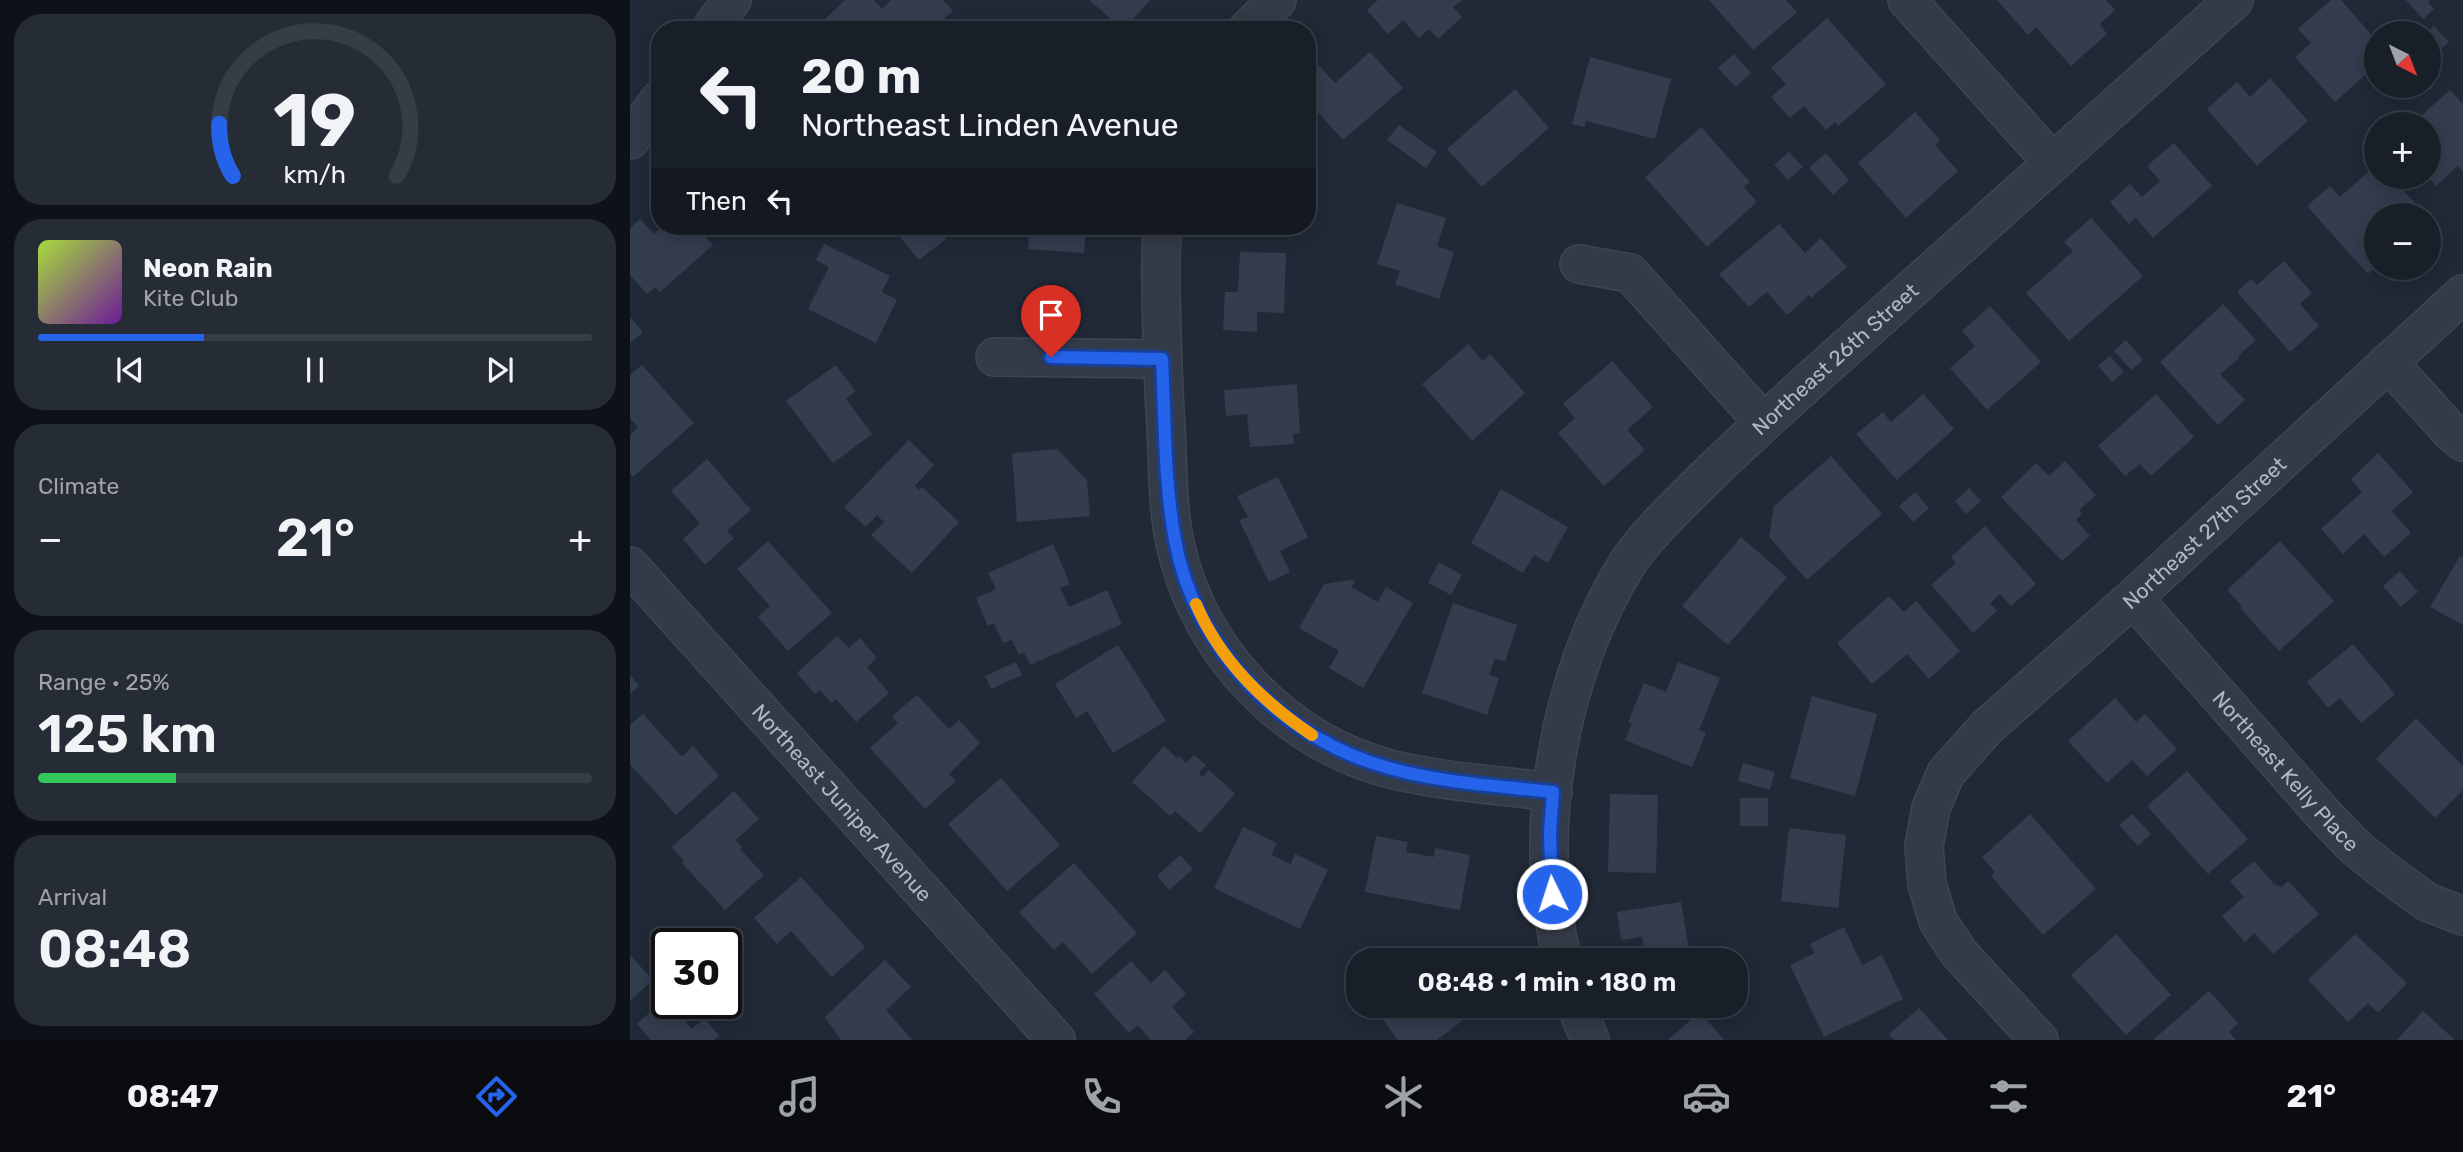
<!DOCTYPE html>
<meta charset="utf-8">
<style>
body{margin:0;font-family:Rubik,sans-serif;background:#262c35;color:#f1f3f6;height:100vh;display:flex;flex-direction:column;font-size:26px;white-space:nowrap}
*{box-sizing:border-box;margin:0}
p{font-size:23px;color:#9fa2a8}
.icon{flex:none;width:38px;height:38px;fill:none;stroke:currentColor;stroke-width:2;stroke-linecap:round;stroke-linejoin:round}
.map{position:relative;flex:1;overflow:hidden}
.sheet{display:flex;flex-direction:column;gap:14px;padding:14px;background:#0e1117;width:630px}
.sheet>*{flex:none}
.hud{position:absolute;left:21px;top:21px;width:665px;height:214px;border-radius:28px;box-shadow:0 4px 18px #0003,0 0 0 2px #373d46;background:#191f29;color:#f1f3f6;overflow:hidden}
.needle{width:46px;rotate:138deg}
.tools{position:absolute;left:1734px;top:21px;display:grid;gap:14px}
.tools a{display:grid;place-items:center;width:77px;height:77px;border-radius:50%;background:#191f29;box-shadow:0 4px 18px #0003,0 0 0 2px #373d46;font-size:35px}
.speed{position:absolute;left:21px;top:928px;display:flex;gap:14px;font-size:35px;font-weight:700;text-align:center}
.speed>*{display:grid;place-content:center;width:91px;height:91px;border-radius:50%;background:#191f29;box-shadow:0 4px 18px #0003,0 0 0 2px #373d46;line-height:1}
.speed .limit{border:4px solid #111;border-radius:10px;background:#fff;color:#111}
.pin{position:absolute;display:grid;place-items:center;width:60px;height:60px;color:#fff;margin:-72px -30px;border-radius:50% 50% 50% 0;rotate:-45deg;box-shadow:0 0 7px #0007}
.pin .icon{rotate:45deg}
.me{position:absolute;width:77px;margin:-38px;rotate:356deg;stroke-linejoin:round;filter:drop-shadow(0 0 5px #0008)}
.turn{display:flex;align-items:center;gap:24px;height:147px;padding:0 35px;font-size:32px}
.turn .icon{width:91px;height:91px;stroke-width:2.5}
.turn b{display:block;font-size:49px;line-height:60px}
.then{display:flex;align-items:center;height:66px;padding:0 35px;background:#0003;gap:14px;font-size:26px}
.big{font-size:52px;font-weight:600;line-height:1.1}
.sheet .card{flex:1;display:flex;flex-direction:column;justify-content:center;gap:10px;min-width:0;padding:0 24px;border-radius:28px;background:#262c35}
.sheet .dial{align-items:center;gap:0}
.dial svg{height:182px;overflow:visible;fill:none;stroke:#373d46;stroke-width:7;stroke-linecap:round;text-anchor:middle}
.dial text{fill:#f1f3f6;stroke:none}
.song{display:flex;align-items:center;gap:21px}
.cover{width:84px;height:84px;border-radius:10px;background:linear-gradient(135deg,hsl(80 70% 55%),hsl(280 70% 35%))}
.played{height:7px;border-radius:4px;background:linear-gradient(90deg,#2563eb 30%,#373d46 30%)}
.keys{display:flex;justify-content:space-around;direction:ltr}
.heat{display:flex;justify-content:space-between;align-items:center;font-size:38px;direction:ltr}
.charge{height:10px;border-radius:5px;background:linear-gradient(90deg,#34c759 25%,#373d46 0)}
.trip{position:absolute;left:716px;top:948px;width:402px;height:70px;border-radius:28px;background:#191f29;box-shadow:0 4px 18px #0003,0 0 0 2px #373d46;font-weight:600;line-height:70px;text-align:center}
.tab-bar{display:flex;height:112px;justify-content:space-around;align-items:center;background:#0a0c10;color:#9fa2a8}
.tab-bar .icon{width:49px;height:49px}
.tab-bar .selected{color:#2563eb}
.tab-bar b{font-size:32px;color:#f1f3f6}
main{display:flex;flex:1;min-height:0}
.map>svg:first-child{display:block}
</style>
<main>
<section class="sheet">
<div class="card dial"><svg viewBox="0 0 100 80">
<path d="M14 69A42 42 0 1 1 86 69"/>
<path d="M14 69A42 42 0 0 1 8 46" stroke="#2563eb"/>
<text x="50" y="56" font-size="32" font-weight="700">19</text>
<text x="50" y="72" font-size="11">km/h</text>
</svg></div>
<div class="card">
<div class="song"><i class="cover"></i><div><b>Neon Rain</b><p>Kite Club</p></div></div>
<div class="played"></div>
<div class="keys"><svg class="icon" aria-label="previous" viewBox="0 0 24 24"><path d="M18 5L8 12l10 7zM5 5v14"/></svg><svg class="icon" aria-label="pause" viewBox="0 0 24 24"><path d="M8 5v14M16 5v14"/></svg><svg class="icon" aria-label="next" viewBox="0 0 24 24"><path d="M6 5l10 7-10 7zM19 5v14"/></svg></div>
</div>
<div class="card"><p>Climate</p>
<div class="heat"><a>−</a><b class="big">21°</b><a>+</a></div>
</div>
<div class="card"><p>Range · 25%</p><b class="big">125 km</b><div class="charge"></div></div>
<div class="card"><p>Arrival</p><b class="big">08:48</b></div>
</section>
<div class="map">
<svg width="1833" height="1040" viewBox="0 0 1833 1040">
<rect width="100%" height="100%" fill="#212937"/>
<g fill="#333d4e">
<polygon points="215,0 244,0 252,9 261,0 313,0 323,11 302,30 207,30 196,18"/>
<polygon points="459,0 520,0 494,30"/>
<polygon points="748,0 832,0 823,7 832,17 808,39 799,29 789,38 773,20 758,34 737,10"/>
<polygon points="1079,0 1156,0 1167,12 1123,50"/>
<polygon points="1367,0 1476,0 1485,10 1470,24 1477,34 1441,66 1406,27 1398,35"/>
<polygon points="1701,0 1711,0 1746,40 1746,65 1705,102 1665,57 1681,43 1668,29"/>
<polygon points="1776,0 1800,0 1798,2 1804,9 1793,19"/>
<polygon points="1197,18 1256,84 1208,126 1205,122 1196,130 1174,106 1160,118 1141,97 1156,84 1141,68"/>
<polygon points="1804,26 1819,42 1805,55 1799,48 1799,33 1796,33"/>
<polygon points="740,52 773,88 713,140 677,100 677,65 684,60 705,83"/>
<polygon points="1104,54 1121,73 1106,87 1088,68"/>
<polygon points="960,57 1041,79 1025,139 956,121 954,127 942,124"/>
<polygon points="1640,78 1678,121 1627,166 1577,109 1607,82 1620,97"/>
<polygon points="885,89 919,128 852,187 817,149"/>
<polygon points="1820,90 1833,104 1833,172 1828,166 1806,186 1799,178 1799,124 1782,124"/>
<polygon points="1285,112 1310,140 1305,145 1328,171 1276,218 1228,163"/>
<polygon points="769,125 807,152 796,168 757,140"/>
<polygon points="1071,127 1120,182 1114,187 1127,202 1077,247 1015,177"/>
<polygon points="1544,143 1582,186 1523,238 1506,218 1499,224 1480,202 1500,184 1512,197 1530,181 1517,166"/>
<polygon points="1159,152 1173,167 1158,180 1144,165"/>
<polygon points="1196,153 1219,180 1203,195 1179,168"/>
<polygon points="1746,165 1746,177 1761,177 1784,202 1770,215 1746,215 1746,266 1738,274 1677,206 1700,186 1710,197"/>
<polygon points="767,203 816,218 807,246 824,252 809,299 765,284 770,271 747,264"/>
<polygon points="1461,218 1513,276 1439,341 1396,293 1443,251 1434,242"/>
<polygon points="10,219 24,234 32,226 50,226 55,232 62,226 66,226 83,245 30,292 25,287 17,294 0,275 0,228"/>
<polygon points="1149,224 1175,253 1191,238 1217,267 1181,298 1179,295 1157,315 1137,292 1119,307 1089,274"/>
<polygon points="261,226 305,226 316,239 289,260"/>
<polygon points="399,226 463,226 462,231 456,231 454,253 398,249"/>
<polygon points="194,244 260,276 252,292 267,300 246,343 178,309 199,267 186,260"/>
<polygon points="610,252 656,253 654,313 627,312 627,332 593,330 595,292 608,292"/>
<polygon points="1654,261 1682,293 1670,304 1689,326 1660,352 1607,292 1621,279 1627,285"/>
<polygon points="1593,304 1626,340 1608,356 1610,358 1590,374 1615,400 1588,425 1530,362"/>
<polygon points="1360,306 1411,362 1357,410 1320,368 1345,346 1332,331"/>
<polygon points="0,317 13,332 0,343"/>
<polygon points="1496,340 1513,360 1501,370 1484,351"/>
<polygon points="838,344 853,361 860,354 895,393 842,441 792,384"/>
<polygon points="1480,356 1494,372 1482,382 1468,366"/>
<polygon points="982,361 1023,407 997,430 1015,450 974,486 928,433 945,418 933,404"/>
<polygon points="12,365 64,423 3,477 0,473 0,435 8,427 0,418 0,375"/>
<polygon points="206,365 225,391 216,399 242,434 203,463 156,401"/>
<polygon points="667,384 670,433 663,434 664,444 620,447 617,414 596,416 594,390"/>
<polygon points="1293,394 1324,429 1267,480 1226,434 1253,412 1261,422"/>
<polygon points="1526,394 1564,437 1521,476 1510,464 1495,476 1468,446"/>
<polygon points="279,440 304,465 285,486 289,490 292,487 329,522 282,573 241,535 254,522 247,515 236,527 214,507"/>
<polygon points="427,449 457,480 460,516 387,522 382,453"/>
<polygon points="1748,453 1783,492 1762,511 1781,533 1754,557 1734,534 1713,554 1691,529 1732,492 1721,479"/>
<polygon points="1201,456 1252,514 1177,580 1139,537 1144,506"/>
<polygon points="77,459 121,510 97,531 104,538 75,565 53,539 70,523 41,491"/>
<polygon points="1435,461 1466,495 1449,510 1452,514 1446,520 1460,536 1432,561 1371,497 1406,463 1419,476"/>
<polygon points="648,477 678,537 650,551 660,572 639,582 609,520 618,517 607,496"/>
<polygon points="1339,488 1351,501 1336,514 1325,501"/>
<polygon points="871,489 938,527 918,563 904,555 893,573 841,543"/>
<polygon points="1285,492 1299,508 1283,522 1269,506"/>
<polygon points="1355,526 1406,584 1381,606 1370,594 1360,603 1367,611 1343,633 1301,585 1326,563 1321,557"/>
<polygon points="1111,537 1157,577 1098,645 1052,606"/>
<polygon points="138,541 202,613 158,651 128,617 140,606 107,569"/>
<polygon points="1650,541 1704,601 1649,651 1610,608 1612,606 1597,590"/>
<polygon points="423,544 440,584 430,588 439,607 477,590 492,624 400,665 394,652 389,655 382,640 373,643 364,623 358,626 346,598 366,589 358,573"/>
<polygon points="1830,556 1833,558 1833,625 1800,607"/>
<polygon points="809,562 832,575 821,595 798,583"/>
<polygon points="1770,571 1788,592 1771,607 1753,586"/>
<polygon points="721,580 725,582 721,587 748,602 756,587 783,603 733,688 699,668 709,651 669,628 694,584"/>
<polygon points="1259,596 1274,612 1286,601 1330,651 1299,679 1277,654 1242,684 1207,643"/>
<polygon points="823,603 887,625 875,662 865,658 859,675 869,678 857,715 792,693"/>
<polygon points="207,636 219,648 230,638 247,658 237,667 259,693 226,722 206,699 201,703 190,690 185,694 167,673"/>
<polygon points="1723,644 1765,694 1731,723 1710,698 1698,708 1677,682"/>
<polygon points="488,645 536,721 483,753 457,711 446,718 425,684"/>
<polygon points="386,662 392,675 361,689 355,676"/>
<polygon points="1048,662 1090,678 1069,730 1076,733 1062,767 995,740 1002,724 998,722 1014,683 1036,692"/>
<polygon points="0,675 9,686 0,694"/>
<polygon points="287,695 319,729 329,720 350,743 319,774 326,781 295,809 240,748 268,723 262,716"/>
<polygon points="1182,696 1247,714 1225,796 1160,778"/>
<polygon points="1485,698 1506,722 1515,714 1547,749 1517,776 1502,760 1477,783 1438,741"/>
<polygon points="13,714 52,757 63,746 89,776 46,815 0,764 0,725"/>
<polygon points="1786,718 1833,766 1833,790 1805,818 1746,759"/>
<polygon points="534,746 547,758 549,756 556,763 564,755 576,765 569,773 572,777 579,770 605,794 570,833 545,811 540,816 502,782"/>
<polygon points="1113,763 1145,772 1140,790 1108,781"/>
<polygon points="1557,771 1618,839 1578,874 1517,806"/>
<polygon points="371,778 430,845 377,891 318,824"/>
<polygon points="104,791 129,819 106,840 112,847 110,849 134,875 95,910 52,863 54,861 42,847"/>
<polygon points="980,794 1028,795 1026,873 978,872"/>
<rect x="1110" y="798" width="28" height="28"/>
<polygon points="1400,814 1466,889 1413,935 1361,876 1365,872 1352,857"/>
<polygon points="1502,814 1521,834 1508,846 1489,825"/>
<polygon points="613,827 647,843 641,855 661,864 665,854 698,870 670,929 584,888"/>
<polygon points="1159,828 1216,835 1208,908 1151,901"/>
<polygon points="746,836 778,842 776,852 804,857 805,848 840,855 830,910 735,892"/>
<polygon points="550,855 563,869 539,890 527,876"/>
<polygon points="1624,861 1644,884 1652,887 1658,881 1689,914 1643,954 1624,933 1615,942 1592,916 1614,897 1600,881"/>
<polygon points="444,863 507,933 462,974 433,942 424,950 389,912"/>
<polygon points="171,877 235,947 202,977 161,931 147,944 124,918"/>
<polygon points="1051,902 1059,950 1051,951 1052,961 1006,961 1005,958 1015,956 1012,937 991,940 987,912"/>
<polygon points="1214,927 1232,965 1252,955 1273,999 1194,1037 1160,965 1185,953 1180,944"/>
<polygon points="1486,934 1541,995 1496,1035 1441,975"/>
<polygon points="1725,934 1777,983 1748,1013 1738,1003 1718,1022 1678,980"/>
<polygon points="0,955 23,980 0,1001"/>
<polygon points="255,960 281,987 256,1010 282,1040 211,1040 195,1017"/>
<polygon points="501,961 521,983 535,970 556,994 542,1007 564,1032 555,1040 521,1040 508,1025 499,1033 464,994"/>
<polygon points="1579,991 1608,1023 1599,1032 1606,1040 1523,1040"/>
<polygon points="35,999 62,1029 74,1018 89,1036 84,1040 21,1040 7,1024"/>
<polygon points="743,1006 852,1006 807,1040 768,1040"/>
<polygon points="1289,1008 1318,1040 1264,1040 1259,1034"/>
<polygon points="1793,1011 1825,1040 1767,1040"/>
<polygon points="1070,1012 1094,1040 1038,1040"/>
</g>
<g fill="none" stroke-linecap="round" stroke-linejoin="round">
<defs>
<g id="minor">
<polyline points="1277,0 1423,163"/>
<polyline points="80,30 102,0"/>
<polyline points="617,30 647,0"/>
<polyline points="0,140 30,99"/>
<path d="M533 226C530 248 531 272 531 294 532 339 533 383 536 427 538 465 537 505 545 543 568 650 653 741 760 769 813 782 869 785 923 792"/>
<polyline points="949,264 1000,273 1133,422"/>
<polyline points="365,357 532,359"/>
<polyline points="1758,362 1822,433 1833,442"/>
<path id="s1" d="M0 566 426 1040"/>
<path id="s2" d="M1503 598 1695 816 1726 848 1761 876 1797 902 1833 916"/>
<path id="s3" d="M933 961C899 836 929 673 997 564 1016 535 1047 506 1072 481 1118 436 1166 393 1214 350 1344 234 1474 117 1604 0"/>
<polyline points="946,1006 960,1040"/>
<path id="s4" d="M1409 1040 1329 953 1308 921 1297 884 1294 846 1301 808 1316 773 1357 727 1503 598 1833 294"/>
</g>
</defs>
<use href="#minor" stroke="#3e4551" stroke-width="40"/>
<use href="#minor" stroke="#343b48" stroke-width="37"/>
</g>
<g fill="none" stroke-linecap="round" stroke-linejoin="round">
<defs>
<path id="route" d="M421 357 532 359C535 419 534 481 545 540 564 649 654 740 759 768 812 783 869 786 923 792L920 833 922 894"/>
</defs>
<use href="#route" stroke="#184099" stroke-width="18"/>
<use href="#route" stroke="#2563eb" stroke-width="12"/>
<path stroke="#f59e0b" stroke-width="12" d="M566 604C590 660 632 701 682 735"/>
</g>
<g text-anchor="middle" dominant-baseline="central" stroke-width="7" stroke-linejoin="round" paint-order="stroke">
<g font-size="21" fill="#afb6c4" stroke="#1a212c">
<text stroke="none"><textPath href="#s3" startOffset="705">Northeast 26th Street</textPath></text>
<text stroke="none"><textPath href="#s4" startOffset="663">Northeast 27th Street</textPath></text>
<text stroke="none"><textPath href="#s2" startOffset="231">Northeast Kelly Place</textPath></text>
<text stroke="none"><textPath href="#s1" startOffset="318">Northeast Juniper Avenue</textPath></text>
</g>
</g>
</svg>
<div class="tools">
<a><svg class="needle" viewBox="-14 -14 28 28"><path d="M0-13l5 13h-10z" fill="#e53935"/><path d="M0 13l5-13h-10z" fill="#9fa2a8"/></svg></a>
<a>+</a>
<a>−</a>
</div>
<div class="speed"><div class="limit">30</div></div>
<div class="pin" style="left:421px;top:357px;background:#d93025"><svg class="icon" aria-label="arrive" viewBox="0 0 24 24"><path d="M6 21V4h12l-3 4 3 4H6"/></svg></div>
<svg class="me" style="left:922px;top:894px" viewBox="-20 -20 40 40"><circle r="17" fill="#2563eb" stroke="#fff" stroke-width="3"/><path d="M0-11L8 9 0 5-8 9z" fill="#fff"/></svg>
<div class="trip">08:48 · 1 min · 180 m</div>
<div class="hud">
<div class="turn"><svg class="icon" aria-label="left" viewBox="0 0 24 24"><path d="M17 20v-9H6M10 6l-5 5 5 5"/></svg><div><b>20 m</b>Northeast Linden Avenue</div></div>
<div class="then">Then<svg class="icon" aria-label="left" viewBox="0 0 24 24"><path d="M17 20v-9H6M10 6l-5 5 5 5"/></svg></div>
</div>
</div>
</main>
<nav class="tab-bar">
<b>08:47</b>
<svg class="icon selected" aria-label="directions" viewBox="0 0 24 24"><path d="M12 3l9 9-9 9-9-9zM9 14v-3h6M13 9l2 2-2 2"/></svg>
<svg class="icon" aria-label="music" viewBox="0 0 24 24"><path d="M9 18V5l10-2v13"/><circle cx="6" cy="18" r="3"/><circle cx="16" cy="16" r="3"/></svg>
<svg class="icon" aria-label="phone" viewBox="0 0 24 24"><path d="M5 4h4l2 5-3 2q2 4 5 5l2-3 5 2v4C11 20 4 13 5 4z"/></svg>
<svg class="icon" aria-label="climate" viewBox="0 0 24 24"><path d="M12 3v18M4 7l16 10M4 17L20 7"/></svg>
<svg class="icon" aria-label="car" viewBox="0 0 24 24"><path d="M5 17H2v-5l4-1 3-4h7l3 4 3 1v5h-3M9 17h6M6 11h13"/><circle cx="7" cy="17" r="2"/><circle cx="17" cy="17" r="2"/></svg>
<svg class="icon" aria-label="filters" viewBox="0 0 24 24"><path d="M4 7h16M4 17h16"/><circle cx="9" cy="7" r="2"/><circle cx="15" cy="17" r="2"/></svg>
<b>21°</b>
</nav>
